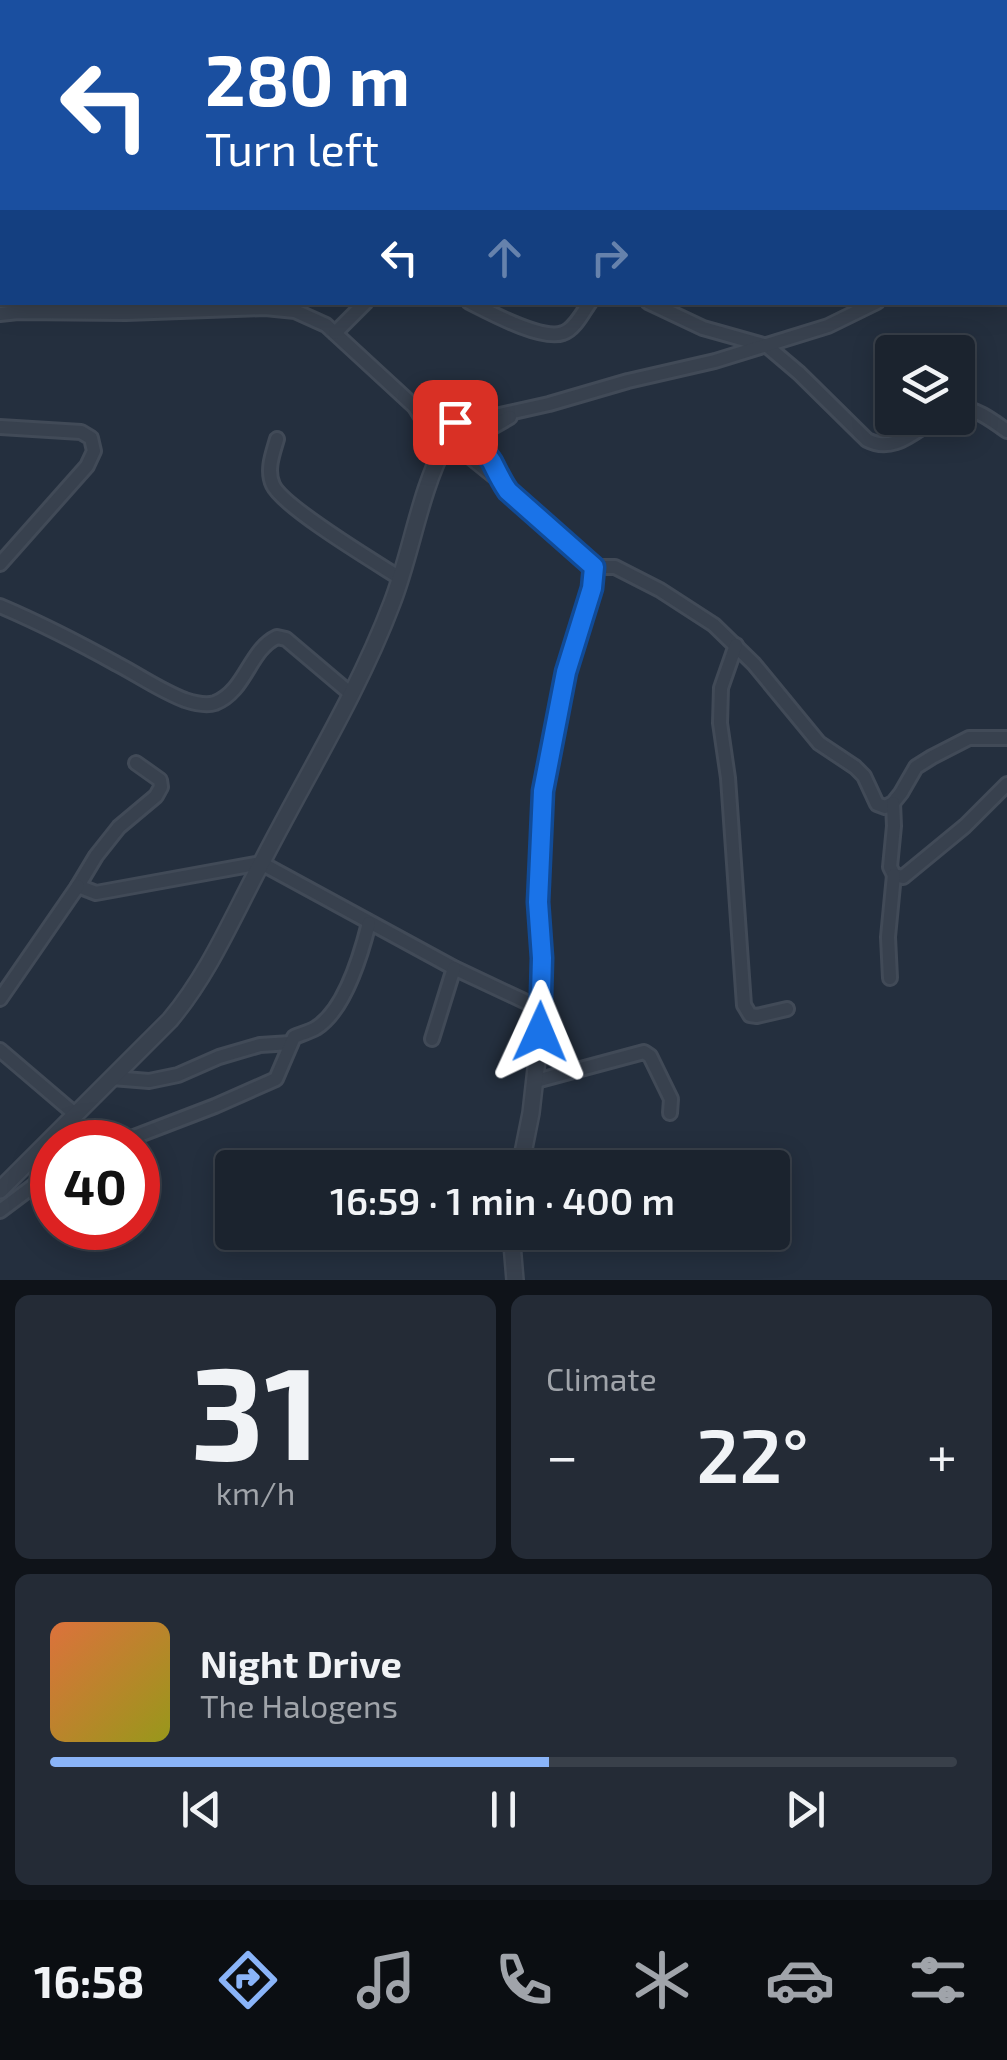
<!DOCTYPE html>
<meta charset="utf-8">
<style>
body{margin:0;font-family:"Exo 2",sans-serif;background:#242b36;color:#f1f3f6;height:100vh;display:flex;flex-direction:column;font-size:38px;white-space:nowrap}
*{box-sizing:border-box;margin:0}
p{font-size:32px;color:#a0a4aa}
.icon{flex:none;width:55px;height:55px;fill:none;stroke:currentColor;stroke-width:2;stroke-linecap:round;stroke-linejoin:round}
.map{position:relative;height:1280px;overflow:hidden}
.panel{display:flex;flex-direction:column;gap:15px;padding:15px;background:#0f1319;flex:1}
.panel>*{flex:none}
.banner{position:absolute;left:0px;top:0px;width:1008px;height:305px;box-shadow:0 5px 25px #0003,0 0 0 2px #39404a;background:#1a4fa0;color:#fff;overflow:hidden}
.tools{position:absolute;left:875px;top:335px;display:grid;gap:20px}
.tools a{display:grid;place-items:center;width:100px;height:100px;border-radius:10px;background:#1b232e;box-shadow:0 5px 25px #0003,0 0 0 2px #39404a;font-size:50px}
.speed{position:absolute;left:30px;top:1120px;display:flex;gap:20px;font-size:50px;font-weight:700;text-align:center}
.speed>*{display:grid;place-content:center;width:130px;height:130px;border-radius:50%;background:#1b232e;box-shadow:0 5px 25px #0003,0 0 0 2px #39404a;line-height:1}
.speed .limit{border:15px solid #d22;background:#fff;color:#111}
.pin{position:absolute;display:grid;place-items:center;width:85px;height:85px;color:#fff;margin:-42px;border-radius:20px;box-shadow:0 5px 15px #0006}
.me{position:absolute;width:110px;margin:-55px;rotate:1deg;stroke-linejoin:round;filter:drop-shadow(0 0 8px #0008)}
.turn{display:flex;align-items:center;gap:35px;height:210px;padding:0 40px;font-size:45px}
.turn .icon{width:130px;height:130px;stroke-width:2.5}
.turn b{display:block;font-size:70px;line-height:85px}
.lanes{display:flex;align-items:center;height:95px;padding:0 40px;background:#0003;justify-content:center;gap:50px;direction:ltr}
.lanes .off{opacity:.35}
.big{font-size:75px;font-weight:600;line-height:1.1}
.panel .tile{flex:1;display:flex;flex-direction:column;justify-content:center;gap:15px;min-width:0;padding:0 35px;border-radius:15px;background:#242b36}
.panel .dial{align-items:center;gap:0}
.dial b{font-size:130px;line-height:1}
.song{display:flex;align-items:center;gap:30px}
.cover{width:120px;height:120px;border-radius:15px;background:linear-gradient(135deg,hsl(20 70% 55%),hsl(60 70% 35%))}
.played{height:10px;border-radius:5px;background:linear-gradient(90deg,#8ab4f8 55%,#39404a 55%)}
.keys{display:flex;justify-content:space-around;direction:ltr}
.heat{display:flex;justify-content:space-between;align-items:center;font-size:55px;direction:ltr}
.panel .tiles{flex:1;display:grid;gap:15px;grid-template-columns:1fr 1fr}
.tile:last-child{grid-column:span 2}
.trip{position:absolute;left:215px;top:1150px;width:575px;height:100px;border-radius:10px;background:#1b232e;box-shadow:0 5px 25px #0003,0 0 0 2px #39404a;font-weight:600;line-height:100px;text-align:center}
.menu{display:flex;height:160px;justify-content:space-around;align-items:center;background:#0b0e12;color:#a0a4aa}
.menu .icon{width:70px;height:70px}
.menu .selected{color:#8ab4f8}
.menu b{font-size:45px;color:#f1f3f6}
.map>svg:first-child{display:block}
</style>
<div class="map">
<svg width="1007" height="1280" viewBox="0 0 1007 1280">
<rect width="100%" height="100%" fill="#242f3e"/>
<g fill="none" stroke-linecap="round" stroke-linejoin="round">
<defs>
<g id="minor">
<polyline points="265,2 268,0"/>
<polyline points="808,2 809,0"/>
<polyline points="1005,244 1007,242"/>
<path d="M469 302C489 312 542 341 563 333 575 329 583 312 590 302"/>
<path d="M648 302 703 328 767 346 799 373 867 440C894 454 914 431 937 418"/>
<polyline points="0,314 18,312 126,313 265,308 295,311 326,325 415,407 423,420 443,433"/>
<polyline points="335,333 366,302"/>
<polyline points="415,407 433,411 450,423"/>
<path d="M958 407C976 408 993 421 1007 431"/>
<polyline points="464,423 549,404 628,381 715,361 828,326 877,302"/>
<polyline points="0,427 81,432 91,438 94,451 87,466 0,564"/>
<polyline points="471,436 491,428 510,417"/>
<path d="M277 439C273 453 266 470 273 485 283 507 375 562 400 578"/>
<polyline points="593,567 615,567 660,590 714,625 754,664 819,743 855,767 864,776 877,804 885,807 893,803 901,793 916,767 932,757 969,738 1007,738"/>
<path d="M0 606C40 623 79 643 117 664 140 676 161 691 185 700 194 703 206 706 215 703 246 691 249 650 277 637L286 639 351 694"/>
<polyline points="736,645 721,688 720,723 728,778 744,1005 750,1015 757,1016 787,1009"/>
<polyline points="136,763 160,780 161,787 156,796 119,827 96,856 78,886 96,893 261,863 454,968 539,1008"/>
<polyline points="893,803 894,826 890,867 894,875 903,877 965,826 1007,784"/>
<polyline points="890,978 888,937 894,875"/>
<polyline points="0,999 78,886"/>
<polyline points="432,1039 454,968"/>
<polyline points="0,1050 75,1114"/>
<polyline points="112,1078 149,1081 178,1075 219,1057 260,1045 291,1043"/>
<polyline points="536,1081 644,1052 650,1056 671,1099 670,1113"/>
<path d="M121 1142 215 1106 276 1079 294 1037C301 1034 309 1032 316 1028 345 1010 361 955 369 923"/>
<polyline points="0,1211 52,1172"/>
</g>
<g id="tertiary">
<circle cx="457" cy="436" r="14"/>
<polyline points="471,440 491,460 498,478 520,504 593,567 592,588 566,672 543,791 538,902 542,957 540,1033 531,1113 520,1168"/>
<polyline points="462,449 498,478"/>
<path d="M0 1190 170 1020C210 972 233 916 262 862 306 776 358 693 392 603 412 551 419 494 445 444"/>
<polyline points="511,1232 515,1280"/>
</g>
</defs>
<use href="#minor" stroke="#414a57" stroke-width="18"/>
<use href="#tertiary" stroke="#414a57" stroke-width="20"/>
<use href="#minor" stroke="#38414e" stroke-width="12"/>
<use href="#tertiary" stroke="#38414e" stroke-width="15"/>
</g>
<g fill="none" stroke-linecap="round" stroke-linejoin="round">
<defs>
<path id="route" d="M455 422C475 424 466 432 475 443 480 450 487 454 492 462 497 472 501 481 508 491L594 567 592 588 566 672 543 791 538 902 542 958 540 1032"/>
</defs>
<use href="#route" stroke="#114b97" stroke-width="25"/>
<use href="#route" stroke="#1a73e8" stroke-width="18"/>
</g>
</svg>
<div class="tools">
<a><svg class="icon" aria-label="layers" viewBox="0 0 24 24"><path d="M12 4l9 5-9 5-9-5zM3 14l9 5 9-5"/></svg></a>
</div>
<div class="speed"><div class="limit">40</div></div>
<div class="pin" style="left:455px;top:422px;background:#d93025"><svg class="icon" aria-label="arrive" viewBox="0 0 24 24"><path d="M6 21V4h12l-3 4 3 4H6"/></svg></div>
<svg class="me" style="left:540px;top:1032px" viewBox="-20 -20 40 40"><path d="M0-17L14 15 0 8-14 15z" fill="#1a73e8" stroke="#fff" stroke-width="4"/></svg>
<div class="trip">16:59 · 1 min · 400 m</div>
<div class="banner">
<div class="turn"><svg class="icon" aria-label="left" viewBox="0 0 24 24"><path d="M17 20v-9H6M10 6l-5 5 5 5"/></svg><div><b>280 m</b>Turn left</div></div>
<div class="lanes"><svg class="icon" aria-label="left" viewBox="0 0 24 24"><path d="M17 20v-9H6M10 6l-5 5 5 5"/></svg><svg class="icon off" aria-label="ahead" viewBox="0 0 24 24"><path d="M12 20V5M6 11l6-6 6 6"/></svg><svg class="icon off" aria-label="right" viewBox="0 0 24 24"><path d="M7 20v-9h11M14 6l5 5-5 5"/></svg></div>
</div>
</div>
<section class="panel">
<div class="tiles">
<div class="tile dial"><b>31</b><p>km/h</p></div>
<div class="tile"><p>Climate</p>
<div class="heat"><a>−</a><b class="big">22°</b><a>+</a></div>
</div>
<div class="tile">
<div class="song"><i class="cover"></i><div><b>Night Drive</b><p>The Halogens</p></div></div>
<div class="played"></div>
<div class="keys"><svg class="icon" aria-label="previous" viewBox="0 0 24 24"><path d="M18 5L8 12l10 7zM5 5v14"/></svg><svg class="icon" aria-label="pause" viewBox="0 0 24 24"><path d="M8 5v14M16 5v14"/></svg><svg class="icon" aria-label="next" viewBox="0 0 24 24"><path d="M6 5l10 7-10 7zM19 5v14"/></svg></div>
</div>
</div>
</section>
<nav class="menu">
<b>16:58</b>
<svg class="icon selected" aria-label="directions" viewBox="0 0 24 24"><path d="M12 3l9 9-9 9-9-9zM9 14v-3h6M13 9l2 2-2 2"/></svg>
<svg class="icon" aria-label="music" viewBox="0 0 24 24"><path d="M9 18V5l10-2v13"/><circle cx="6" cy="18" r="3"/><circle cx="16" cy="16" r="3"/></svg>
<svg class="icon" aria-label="phone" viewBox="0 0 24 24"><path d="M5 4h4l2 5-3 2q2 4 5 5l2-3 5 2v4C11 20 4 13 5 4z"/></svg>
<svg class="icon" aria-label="climate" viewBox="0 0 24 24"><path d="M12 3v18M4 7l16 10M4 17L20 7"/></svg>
<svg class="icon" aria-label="car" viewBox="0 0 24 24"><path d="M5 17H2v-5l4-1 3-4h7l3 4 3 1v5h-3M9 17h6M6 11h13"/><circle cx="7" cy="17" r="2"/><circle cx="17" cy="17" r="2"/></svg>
<svg class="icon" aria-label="filters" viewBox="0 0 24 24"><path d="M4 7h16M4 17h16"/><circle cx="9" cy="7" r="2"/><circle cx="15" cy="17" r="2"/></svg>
</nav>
